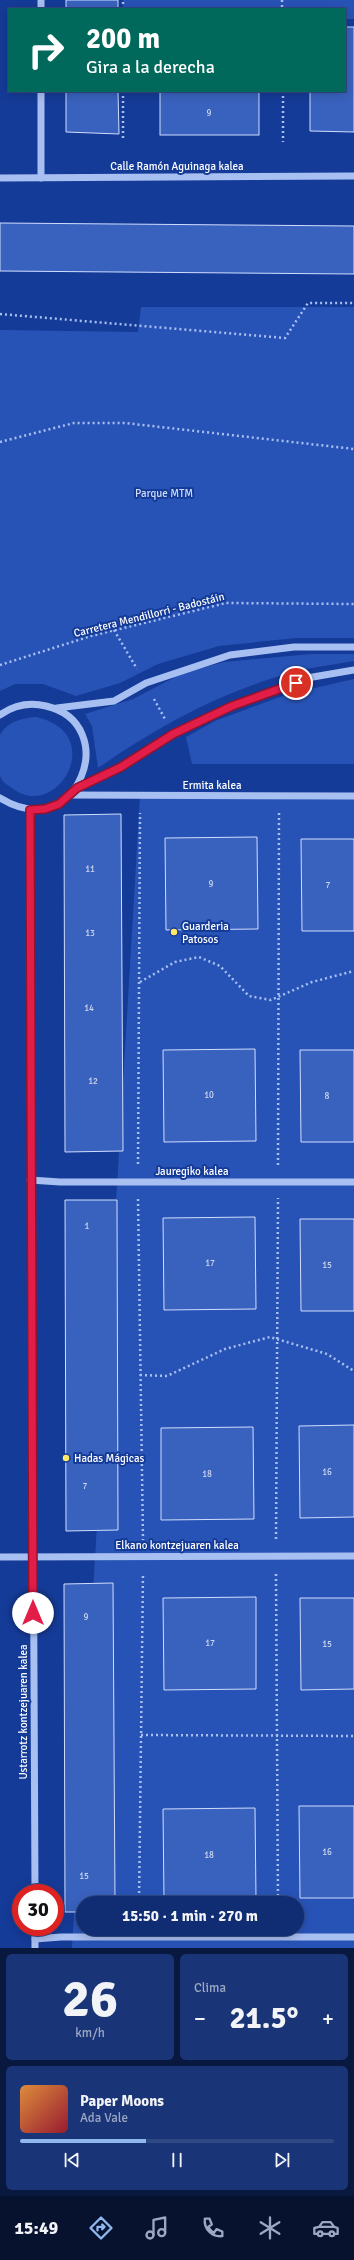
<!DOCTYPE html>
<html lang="es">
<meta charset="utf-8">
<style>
body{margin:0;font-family:Signika,sans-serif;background:#193477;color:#f1f3f6;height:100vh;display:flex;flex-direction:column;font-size:15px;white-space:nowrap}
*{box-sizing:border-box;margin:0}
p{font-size:13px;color:#9ca7c4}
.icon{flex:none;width:22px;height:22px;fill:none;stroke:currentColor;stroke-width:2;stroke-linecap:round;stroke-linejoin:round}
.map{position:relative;height:1948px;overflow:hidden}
.drawer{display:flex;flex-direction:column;gap:6px;padding:6px;background:#09183f;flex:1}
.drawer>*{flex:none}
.banner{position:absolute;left:8px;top:8px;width:338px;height:84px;border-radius:0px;box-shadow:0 2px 10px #0003,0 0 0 1px #304884;background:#00695c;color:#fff;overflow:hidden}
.speed{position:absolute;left:12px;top:1884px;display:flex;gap:8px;font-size:20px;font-weight:700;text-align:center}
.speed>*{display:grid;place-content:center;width:52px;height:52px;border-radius:50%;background:#102c72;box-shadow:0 2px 10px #0003,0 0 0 1px #304884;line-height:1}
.speed .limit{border:6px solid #d22;background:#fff;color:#111}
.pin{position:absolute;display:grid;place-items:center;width:34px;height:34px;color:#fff;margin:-17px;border:2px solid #fff;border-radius:50%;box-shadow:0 1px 4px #0007}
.me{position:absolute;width:44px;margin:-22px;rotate:0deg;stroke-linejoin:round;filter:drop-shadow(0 0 3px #0008)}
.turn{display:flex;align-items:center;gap:14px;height:84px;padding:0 12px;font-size:18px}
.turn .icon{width:52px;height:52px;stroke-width:2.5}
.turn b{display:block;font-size:28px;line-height:34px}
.big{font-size:30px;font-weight:700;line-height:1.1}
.drawer .tile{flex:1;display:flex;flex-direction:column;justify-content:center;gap:6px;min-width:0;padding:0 14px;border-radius:6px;background:#193477}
.drawer .dial{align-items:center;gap:0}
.dial b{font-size:52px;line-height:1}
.song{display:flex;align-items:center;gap:12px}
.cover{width:48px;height:48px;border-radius:6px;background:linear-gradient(135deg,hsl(30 70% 55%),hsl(350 70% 35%))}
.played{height:4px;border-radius:2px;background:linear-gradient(90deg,#90b9f0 40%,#304884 40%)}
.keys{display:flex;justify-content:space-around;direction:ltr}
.heat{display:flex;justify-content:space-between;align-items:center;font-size:22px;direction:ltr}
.drawer .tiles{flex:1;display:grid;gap:6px;grid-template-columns:1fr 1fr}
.tile:last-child{grid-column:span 2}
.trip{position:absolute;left:76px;top:1896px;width:228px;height:40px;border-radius:20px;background:#102c72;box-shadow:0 2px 10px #0003,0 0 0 1px #304884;font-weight:700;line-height:40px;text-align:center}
.tab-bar{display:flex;height:64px;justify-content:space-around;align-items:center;background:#06122e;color:#9ca7c4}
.tab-bar .icon{width:28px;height:28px}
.tab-bar .on{color:#90b9f0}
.tab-bar b{font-size:18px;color:#f1f3f6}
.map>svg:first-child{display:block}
</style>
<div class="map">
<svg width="354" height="1948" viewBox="0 0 354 1948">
<rect width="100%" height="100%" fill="#153b98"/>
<g fill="#2853b6" fill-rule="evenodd">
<polygon points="123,0 354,0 354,19 345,19 345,9 123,9"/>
<polygon points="141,307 354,307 354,638 296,638 219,646 158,664 120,683 76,696 43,684 15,684 0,691 0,330 138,332"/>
<path d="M311 654H354V661C338 664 322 666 306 669 230 687 161 724 98 768L92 726 85 714 133 699 185 672 224 662Z"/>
<polygon points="354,679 354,764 192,764 186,737 215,721 288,694"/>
<path d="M36 717C109 733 57 823 12 788 7 785 1 781 0 775 0 763 0 747 0 735 7 722 22 718 36 717Z"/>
<path d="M140 796H354V1948H72ZM83 1903H297V1929H83Z"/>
</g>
<g fill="#3962be" stroke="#d0ddfd">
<rect x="66" y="0" width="52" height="9"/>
<polygon points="345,27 354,27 354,132 310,131 310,91 345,91"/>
<polygon points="66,91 118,91 119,134 66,132"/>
<rect x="160" y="91" width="99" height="44"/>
<polygon points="0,223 354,226 354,274 0,271"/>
<polygon points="121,814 123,1151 65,1152 64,815"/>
<polygon points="257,837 258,929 166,930 165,838"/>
<polygon points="301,839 354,839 354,931 302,931"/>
<polygon points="255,1049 256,1141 164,1142 163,1050"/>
<polygon points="300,1050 354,1050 354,1142 301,1142"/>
<polygon points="65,1200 117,1200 118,1530 66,1531"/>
<polygon points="255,1217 256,1309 164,1310 163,1218"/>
<polygon points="300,1219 354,1219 354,1311 301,1311"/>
<polygon points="354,1425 354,1517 300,1518 299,1426"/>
<polygon points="253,1427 254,1519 161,1520 161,1428"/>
<polygon points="113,1583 115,1903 83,1903 83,1912 65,1912 64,1584"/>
<polygon points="256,1597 256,1689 164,1690 163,1598"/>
<polygon points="300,1598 354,1598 354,1689 301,1690"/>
<polygon points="299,1806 354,1806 354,1898 300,1898"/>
<polygon points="255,1808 256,1900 164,1901 163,1809"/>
</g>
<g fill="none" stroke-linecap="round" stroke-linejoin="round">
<g stroke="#a8bff2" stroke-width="2.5" stroke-dasharray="2 3" stroke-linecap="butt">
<polyline points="282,0 282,9"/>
<polyline points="123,9 123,0"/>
<polyline points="123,91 123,141"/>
<polyline points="283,91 283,142"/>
<polyline points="0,314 285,338 308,303 354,303"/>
<polyline points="0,442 74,423 125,423 354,449"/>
<polyline points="114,630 137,669"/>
<polyline points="0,665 91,636 226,603 354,604"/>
<polyline points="154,699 165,719"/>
<polyline points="140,982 175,962 199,957 220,966 249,996 271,1000 312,982 354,971"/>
<polyline points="138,1164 140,813"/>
<polyline points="278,1165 279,812"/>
<polyline points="138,1199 143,1540"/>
<polyline points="140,1375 167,1376 225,1349 270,1337 327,1354 354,1371"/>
<polyline points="276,1539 278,1198"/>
<polyline points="276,1574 278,1903"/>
<polyline points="141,1735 354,1736"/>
<polyline points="139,1903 143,1573"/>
</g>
<g stroke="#a8bff2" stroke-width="7">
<polyline points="41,9 41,0"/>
<polyline points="0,178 354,176"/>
<polyline points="41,178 41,91"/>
<polyline points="57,708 114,701 146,683 230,655 294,647 354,647"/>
<path d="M0 715C14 705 29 702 46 706 123 724 78 846 0 798"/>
<polyline points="77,788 121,767 173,734 232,706 307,678 354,670"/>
<polyline points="71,795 354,796"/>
<polyline points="30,810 35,1893"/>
<polyline points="30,1180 60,1182 354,1182"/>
<polyline points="0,1557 354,1556"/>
<polyline points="35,1927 35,1948"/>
<polyline points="35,1939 61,1937 354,1937"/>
</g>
</g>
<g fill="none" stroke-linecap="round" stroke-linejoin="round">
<defs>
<polyline id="route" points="33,1613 30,810 45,809 59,804 77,788 121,767 173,734 232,706 296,683"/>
</defs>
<use href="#route" stroke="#92132f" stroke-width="10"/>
<use href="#route" stroke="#e11d48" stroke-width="7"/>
</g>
<g fill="#ffe969" stroke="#153b98" stroke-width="1.5">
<circle cx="174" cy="932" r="4"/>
<circle cx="66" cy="1458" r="4"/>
</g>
<g text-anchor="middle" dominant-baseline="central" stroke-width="4" stroke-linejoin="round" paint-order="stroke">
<g font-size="9" fill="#ced8ef">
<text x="209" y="113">9</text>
<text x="90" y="869">11</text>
<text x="211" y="884">9</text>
<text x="328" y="885">7</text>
<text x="90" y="933">13</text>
<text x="89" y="1008">14</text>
<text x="93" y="1081">12</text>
<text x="209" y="1095">10</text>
<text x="327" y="1096">8</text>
<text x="87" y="1226">1</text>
<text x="210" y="1263">17</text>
<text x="327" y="1265">15</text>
<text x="327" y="1472">16</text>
<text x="207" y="1474">18</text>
<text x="85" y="1486">7</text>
<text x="86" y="1617">9</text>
<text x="210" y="1643">17</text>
<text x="327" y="1644">15</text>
<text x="327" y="1852">16</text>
<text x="209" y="1855">18</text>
<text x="84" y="1876">15</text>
</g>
<g font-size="11" fill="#fff" stroke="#153b98">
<text x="177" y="166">Calle Ramón Aguinaga kalea</text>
<text transform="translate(149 615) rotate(-14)">Carretera Mendillorri - Badostáin</text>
<text x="212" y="785">Ermita kalea</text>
<text x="192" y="1171">Jauregiko kalea</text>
<text x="177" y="1545">Elkano kontzejuaren kalea</text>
<text transform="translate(23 1712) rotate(-90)">Ustarrotz kontzejuaren kalea</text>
</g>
<g font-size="11" fill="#d0ddfd" stroke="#153b98">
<text x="164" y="493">Parque MTM</text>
</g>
<g font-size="11" fill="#fff" stroke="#153b98" text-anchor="start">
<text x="182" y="926">Guarderia<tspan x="182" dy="13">Patosos</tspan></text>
<text x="74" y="1458">Hadas Mágicas</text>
</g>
</g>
</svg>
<div class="speed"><div class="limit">30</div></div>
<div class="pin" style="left:296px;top:683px;background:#d93025"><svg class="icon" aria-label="arrive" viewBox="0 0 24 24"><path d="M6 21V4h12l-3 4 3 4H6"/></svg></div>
<svg class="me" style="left:33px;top:1613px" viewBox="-20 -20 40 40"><circle r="19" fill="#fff"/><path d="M0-13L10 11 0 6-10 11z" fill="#e11d48"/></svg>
<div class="trip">15:50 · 1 min · 270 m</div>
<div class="banner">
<div class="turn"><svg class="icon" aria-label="right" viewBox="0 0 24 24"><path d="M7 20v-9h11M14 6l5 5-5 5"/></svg><div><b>200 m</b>Gira a la derecha</div></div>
</div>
</div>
<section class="drawer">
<div class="tiles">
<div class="tile dial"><b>26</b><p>km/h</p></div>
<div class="tile"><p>Clima</p>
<div class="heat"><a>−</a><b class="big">21.5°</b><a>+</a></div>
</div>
<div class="tile">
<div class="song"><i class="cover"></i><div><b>Paper Moons</b><p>Ada Vale</p></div></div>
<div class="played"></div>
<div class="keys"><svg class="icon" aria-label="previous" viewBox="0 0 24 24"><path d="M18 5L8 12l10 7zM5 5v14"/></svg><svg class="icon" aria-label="pause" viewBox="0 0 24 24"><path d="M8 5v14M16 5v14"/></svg><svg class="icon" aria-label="next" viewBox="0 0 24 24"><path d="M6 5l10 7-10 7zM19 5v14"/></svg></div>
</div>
</div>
</section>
<nav class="tab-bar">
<b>15:49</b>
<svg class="icon on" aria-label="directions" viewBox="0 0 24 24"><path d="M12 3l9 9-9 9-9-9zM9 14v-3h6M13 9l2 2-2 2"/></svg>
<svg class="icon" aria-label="music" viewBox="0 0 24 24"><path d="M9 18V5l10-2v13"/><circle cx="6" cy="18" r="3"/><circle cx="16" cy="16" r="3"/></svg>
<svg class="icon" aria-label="phone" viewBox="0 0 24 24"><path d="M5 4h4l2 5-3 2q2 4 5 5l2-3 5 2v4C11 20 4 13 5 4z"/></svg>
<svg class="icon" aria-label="climate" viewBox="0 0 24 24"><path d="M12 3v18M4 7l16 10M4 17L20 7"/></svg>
<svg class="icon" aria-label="car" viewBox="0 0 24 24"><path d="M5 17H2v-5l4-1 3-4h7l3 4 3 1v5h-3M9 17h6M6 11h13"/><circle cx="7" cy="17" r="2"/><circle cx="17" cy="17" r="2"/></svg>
</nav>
